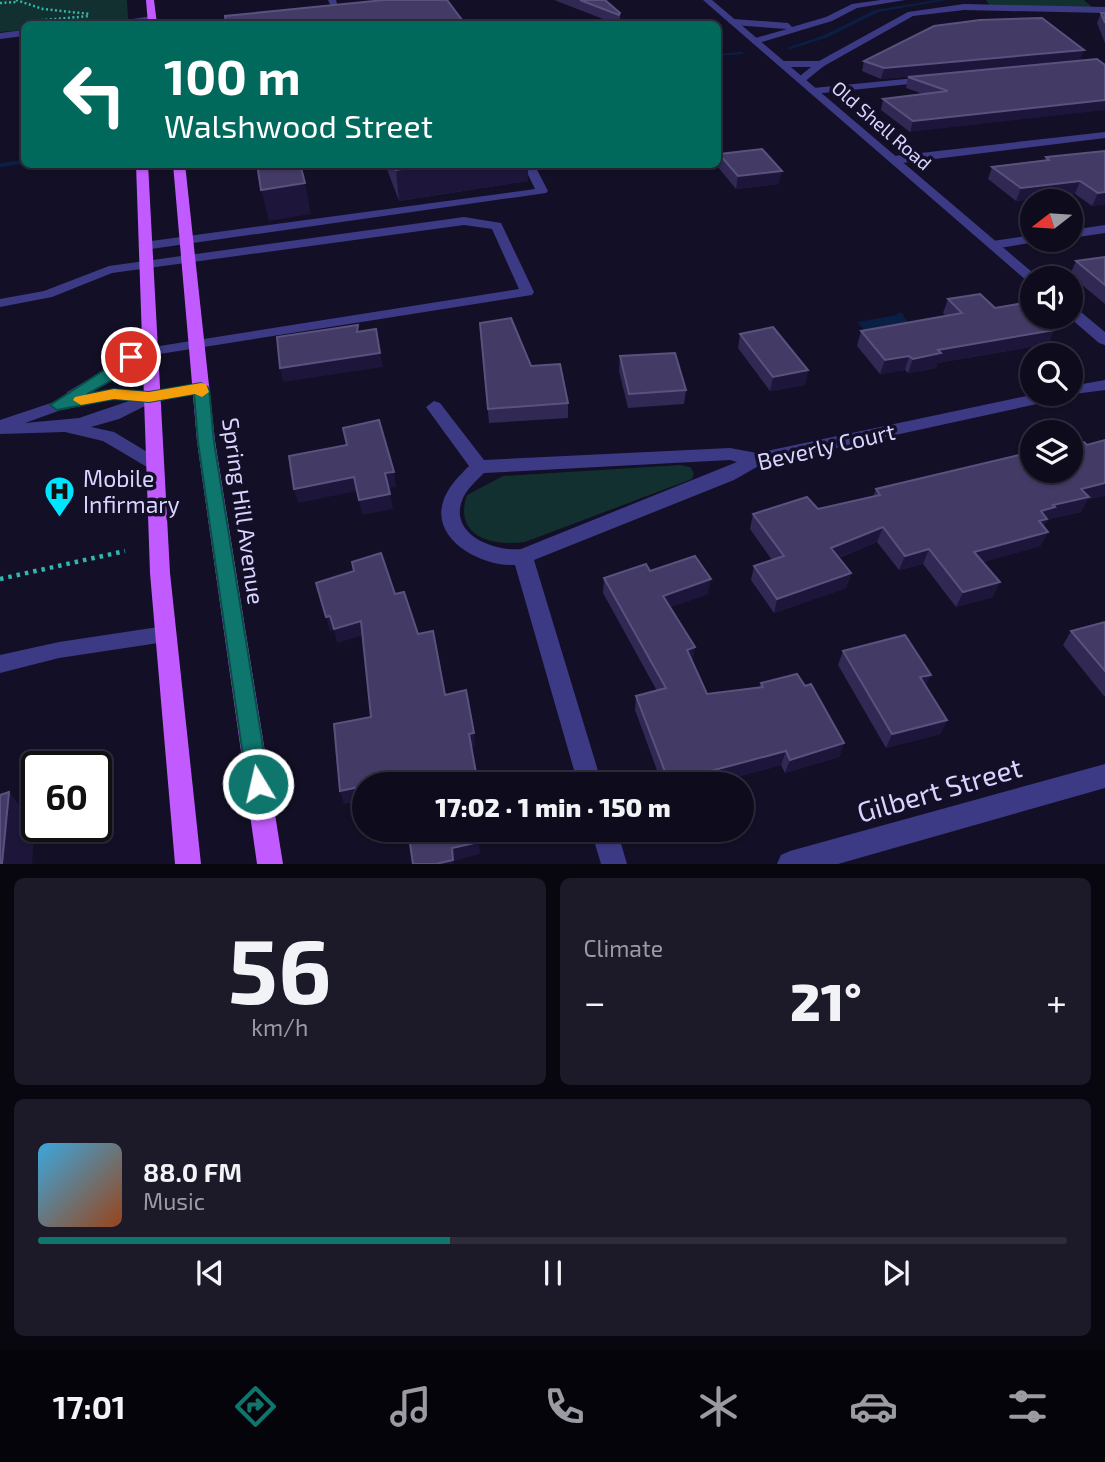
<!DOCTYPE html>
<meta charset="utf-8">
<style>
body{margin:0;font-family:"Exo 2",sans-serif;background:#1c1929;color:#f1f3f6;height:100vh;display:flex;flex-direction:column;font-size:26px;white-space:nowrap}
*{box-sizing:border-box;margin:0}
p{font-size:23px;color:#9b9ba3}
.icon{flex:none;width:38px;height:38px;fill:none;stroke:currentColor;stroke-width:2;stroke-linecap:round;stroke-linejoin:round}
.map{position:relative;height:864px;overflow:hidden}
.side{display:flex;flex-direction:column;gap:14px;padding:14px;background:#08060f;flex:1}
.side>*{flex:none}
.banner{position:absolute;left:21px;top:21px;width:700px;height:147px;border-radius:10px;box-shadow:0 2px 5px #0004,0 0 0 2px #2e2b3b;background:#00695c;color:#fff;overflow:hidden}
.needle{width:46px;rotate:253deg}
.controls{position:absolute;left:1020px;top:189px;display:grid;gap:14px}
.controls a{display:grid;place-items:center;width:63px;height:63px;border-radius:50%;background:#0e0b1c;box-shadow:0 2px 5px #0004,0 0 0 2px #2e2b3b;font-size:35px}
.speed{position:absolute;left:21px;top:751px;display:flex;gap:14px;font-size:35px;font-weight:700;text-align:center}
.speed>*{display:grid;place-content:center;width:91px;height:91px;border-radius:50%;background:#0e0b1c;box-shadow:0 2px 5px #0004,0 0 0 2px #2e2b3b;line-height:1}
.speed .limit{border:4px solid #111;border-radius:10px;background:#fff;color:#111}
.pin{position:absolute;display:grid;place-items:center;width:60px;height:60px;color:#fff;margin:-30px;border:4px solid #fff;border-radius:50%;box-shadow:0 2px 7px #0007}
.me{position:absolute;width:77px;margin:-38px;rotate:351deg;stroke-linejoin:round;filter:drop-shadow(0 0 5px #0008)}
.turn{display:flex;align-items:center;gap:24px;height:147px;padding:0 28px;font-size:32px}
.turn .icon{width:91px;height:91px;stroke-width:2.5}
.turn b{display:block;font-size:49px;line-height:60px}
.big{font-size:52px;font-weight:800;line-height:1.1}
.side .card{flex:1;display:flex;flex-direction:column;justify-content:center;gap:10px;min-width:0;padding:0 24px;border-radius:10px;background:#1c1929}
.side .dial{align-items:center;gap:0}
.dial b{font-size:91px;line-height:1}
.song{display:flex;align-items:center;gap:21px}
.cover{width:84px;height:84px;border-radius:10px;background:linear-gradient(135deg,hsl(200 70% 55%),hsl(20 70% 35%))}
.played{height:7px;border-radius:4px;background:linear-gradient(90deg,#0f766e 40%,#2e2b3b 40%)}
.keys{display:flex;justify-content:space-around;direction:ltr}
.heat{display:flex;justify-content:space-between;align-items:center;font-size:38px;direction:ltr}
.side .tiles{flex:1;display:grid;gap:14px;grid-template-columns:1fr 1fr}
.card:last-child{grid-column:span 2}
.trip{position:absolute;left:352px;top:772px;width:402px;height:70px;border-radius:35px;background:#0e0b1c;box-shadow:0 2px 5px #0004,0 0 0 2px #2e2b3b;font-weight:800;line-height:70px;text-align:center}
.tab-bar{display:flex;height:112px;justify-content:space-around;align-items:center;background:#06040b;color:#9b9ba3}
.tab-bar .icon{width:49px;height:49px}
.tab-bar .active{color:#0f766e}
.tab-bar b{font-size:32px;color:#f1f3f6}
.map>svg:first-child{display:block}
</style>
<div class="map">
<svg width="1105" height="864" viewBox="0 0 1105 864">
<rect width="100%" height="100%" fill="#130f26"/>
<g fill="#12302f">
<polygon points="0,0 127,0 128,19 75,24 24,24 24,30 0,32"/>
<polygon points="986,0 1084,0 1094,9 991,7"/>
<path d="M680 465 690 467 694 473 692 479 525 542C491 547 453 536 467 495L503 476Z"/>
</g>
<polygon fill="#0a1f44" points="898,312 904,314 903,316 914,328 870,336 857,322 897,315"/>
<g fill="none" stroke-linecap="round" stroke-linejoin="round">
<g fill="#0a1f44" fill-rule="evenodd">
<polygon points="937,0 947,0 878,12 826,38 790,49 786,48 822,36 875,10"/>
<polygon points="741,52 743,52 743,54 718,56 718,54"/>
<polygon points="24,160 24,164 0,167 0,163"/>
</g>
<g stroke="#2fb8b0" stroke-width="2.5" stroke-dasharray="2 2.5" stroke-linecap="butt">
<polyline points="16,0 43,9 90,14"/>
<polyline points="0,3 17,2"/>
<polyline points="32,21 90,16"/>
</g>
<polyline stroke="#2fb8b0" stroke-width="4.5" stroke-dasharray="3.5 5" stroke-linecap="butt" points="0,579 125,551"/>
<g fill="#3d3a85" fill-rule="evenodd">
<polygon points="328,0 336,0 340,14 334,14"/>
<polygon points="244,19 247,23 205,24 209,22"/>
<polygon points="926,77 931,80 929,82 813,94 808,91 813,88"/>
<polygon points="523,164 534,164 548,191 546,193 144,250 138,246 144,242 535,189"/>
<polygon points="464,217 501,223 534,292 532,295 147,356 140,352 147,348 519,289 492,229 464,225 112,273 52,297 0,307 0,299 44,291 109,266"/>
<polygon points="1105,225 1105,233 1071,238 1071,230"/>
<polygon points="1032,235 1032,240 1038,240 1036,242 993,249 987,245 993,241"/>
<polygon points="165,626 172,628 175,634 172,640 165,642 59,658 0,673 0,655 59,642"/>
</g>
<g fill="#3d3a85" fill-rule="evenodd">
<polygon points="881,0 905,0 857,8 832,21 755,44 752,43 752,39 787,29 733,25 728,22 733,19 788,23 792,27 826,17 852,4"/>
<polygon points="964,4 1105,7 1105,13 964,10 913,16 824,66 804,82 795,80 811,67 782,67 777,64 782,61 819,61 908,12"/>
<polygon points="152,16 156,19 155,21 101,24"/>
<polygon points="24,30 24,36 0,39 0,33"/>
<polygon points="1105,132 1105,138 894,164 888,160 894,156"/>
<path d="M146 338 152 340 154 343 152 346 122 375 90 393 114 389 149 392 201 383 209 388 201 393 153 402 119 419 91 427 114 432 159 459 162 463 159 467H147L103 441 65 432 0 434V420L66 398 67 392 110 367 140 340ZM114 399 129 401 79 418 25 423 61 410Z"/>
<path d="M1105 380V390L1067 395 1060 399 762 464 734 480 534 560 602 784H578L515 565C484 567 431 541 443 502 447 488 459 476 469 466L426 407 434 401 440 403 484 460 730 448 757 453 1036 394H1071V386ZM730 460 737 462 521 549C494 552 447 534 463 498 467 489 476 481 484 473Z"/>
<polygon points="1105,764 1105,788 838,864 777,864 781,855 790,851"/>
<polygon points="591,830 617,830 627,864 601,864"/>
</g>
<g fill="#3d3a85" fill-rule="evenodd">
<polygon points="703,0 712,0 1039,278 1032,278 1032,282 1027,281"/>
<polygon points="1071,306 1076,308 1105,332 1105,345 1099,343 1069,317 1071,317"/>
</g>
<g fill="#c25bff" fill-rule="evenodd">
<polygon points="146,0 154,0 157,24 148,24"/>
<polygon points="136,164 148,164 170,573 201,864 175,864 150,573"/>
<polygon points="173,164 185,164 215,441 283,864 257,864 197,441"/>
</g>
</g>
<g fill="#312854">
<polygon points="554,0 605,0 620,13 620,24 616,24"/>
<polygon points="1101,13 1105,13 1105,43 1097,23"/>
<polygon points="1084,50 1080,60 881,79 862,71 864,61"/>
<polygon points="1097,59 910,132 881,110 883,99 923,94 906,88 908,77"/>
<polygon points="1105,151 1105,204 1092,206 1075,194 1016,201 988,179 992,167 1045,160 1046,157"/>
<polygon points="719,154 779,184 736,189 717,166"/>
<polygon points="385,164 528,164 528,181 399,201"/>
<polygon points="1105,257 1105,304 1070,275 1076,261"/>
<polygon points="948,299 995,308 1054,330 1048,344 937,363 936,368 908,373 905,370 880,374 857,346 861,331 946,316 943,313"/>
<polygon points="480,323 531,366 568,403 568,418 489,423"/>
<polygon points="740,334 808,370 805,385 770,391 738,348"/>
<polygon points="620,356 686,390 684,404 628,408 619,371"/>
<polygon points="876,489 1087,500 1081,512 1049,519 1047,522 1046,522 1043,527 1048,532 1040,546 983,562 993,597 956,607 923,564 899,570 877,542 838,558 851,573 846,588 774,613 751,580 754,566 772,560 750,529 753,514 818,509 873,497"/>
<polygon points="650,571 708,594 670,607 695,647 692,661 707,694 759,688 761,683 805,686 844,743 839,757 785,773 781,765 711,784 662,784 635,710 636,696 657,691 603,593 604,578"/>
<polygon points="1105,622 1105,696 1104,696 1063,645 1071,631"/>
<polygon points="843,651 926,686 947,720 940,734 886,748 838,665"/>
</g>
<g fill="#1d163a">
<polygon points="1084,50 1080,60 881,79 884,68"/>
<polygon points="1105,100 1105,110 910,132 913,121"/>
<polygon points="434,164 528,164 528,181 399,201 396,170"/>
<polygon points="782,171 779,184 736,189 738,176"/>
<polygon points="1080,181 1075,194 1016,201 1021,188"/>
<polygon points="305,183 311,214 269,221 261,190"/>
<polygon points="1105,192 1105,204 1092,206 1098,193"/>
<polygon points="1054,330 1048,344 937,363 936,368 908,373 913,359 938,350"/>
<polygon points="380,353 383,367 283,382 280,368"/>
<polygon points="909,356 905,370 880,374 885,360"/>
<polygon points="808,370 805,385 770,391 773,377"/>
<polygon points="394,472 396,487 388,488 385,473"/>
<polygon points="354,477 357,491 298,503 294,489"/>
<polygon points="1105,483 1105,496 1087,500 1081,512 1049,519 1047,522 1046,522 1040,534 1031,536 1041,511 1053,505 1081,489"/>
<polygon points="390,494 393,509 362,515 359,500"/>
<polygon points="883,527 877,542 826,562 831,548"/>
<polygon points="1048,532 1040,546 967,567 974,552"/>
<polygon points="929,549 923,564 899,570 905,556"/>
<polygon points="851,573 846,588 774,613 777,599"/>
<polygon points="711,579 708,594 661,610 663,596"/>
<polygon points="1000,582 993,597 956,607 963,592"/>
<polygon points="330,616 334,630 330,631 326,617"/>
<polygon points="361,621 364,635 337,643 334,629"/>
<polygon points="695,647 692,662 687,650"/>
<polygon points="931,675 924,689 920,677"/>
<polygon points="947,720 940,734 886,748 892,734"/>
<polygon points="474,733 475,746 471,748 469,734"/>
<polygon points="844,743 839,757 785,773 790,760"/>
<polygon points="786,751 781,765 711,784 669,784 669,782"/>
<polygon points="364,786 364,800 344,804 340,791"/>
<polygon points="9,792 35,825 32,864 2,864"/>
<polygon points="479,842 480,854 454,861 452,848"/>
<polygon points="453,860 454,864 436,864"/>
</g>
<g fill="#433a66" stroke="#5a527e" stroke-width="2">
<polygon points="384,0 447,0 465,24 226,24 225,16"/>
<polygon points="580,0 605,0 620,13 619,15"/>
<polygon points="1101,13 1105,13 1105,23"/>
<polygon points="1042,18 1084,50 884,68 864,61 934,26 980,20"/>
<polygon points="1097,59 1105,65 1105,100 913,121 883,99 948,91 908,77"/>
<polygon points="762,149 782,171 738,176 719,154"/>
<polygon points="1105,151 1105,192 1098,193 1080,181 1021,188 992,167 1049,160 1046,157"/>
<polygon points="257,164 300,164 305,183 261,190"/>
<polygon points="393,164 434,164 396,170"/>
<polygon points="1105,257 1105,285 1076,261"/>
<polygon points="980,294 995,308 1024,303 1032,310 1032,317 1040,317 1054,330 938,350 941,353 913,359 909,356 885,360 861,331 962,313 948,299"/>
<polygon points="511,318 531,366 560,364 568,403 488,409 480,323"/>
<polygon points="358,325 357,332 376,329 380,353 280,368 277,337"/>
<polygon points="773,327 808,370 773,377 740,334"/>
<polygon points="675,353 686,390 629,394 620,356"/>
<polygon points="379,420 394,472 385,473 390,494 359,500 354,477 294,489 289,456 347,445 343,428"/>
<polygon points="1105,440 1105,483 1081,489 1089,497 1053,505 1055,507 1041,511 1047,519 1039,521 1048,532 974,552 1000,582 963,592 929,549 905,556 883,527 831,548 851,573 777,599 754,566 784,556 753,514 807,497 818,509 880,495 876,489 1032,452 1032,471 1071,471 1071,445 1084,442 1087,445"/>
<polygon points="381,553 395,594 404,592 418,634 433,631 445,695 466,690 474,733 469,734 478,784 387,784 387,781 373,784 364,784 364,786 340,791 334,724 371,717 361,621 334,629 330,616 326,617 316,583 354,571 352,562"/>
<polygon points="695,556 711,579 663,596 695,647 687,650 707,694 763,687 761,683 797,674 805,686 811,684 844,743 790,760 786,751 669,782 636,696 666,688 604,578 646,564 650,571"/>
<polygon points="1105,622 1105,671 1071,631"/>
<polygon points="905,635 931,675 920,677 947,720 892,734 843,651"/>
<polygon points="9,792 2,864 0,864 0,795"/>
<polygon points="408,830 478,830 479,842 452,848 453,860 436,864 413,864"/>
</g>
<polygon fill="#0f766e" stroke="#0a4d48" stroke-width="2" points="131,353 138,357 121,375 87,394 114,389 149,392 201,383 209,388 214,442 269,784 266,792 258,795 250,792 247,784 198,442 194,394 149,402 114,399 57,410 50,405"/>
<polygon fill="#f59e0b" points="201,383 206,384 209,392 202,397 195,394 149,402 114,399 81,405 73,400 75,397 114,389 149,392"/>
<defs>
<symbol id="hospital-pin" viewBox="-11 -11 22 30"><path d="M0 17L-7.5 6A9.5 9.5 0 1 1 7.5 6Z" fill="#00e5ff" stroke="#130f26"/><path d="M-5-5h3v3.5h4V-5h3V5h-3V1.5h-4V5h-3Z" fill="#111"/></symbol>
</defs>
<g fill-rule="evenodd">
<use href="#hospital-pin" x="42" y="474" width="35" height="47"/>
</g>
<g text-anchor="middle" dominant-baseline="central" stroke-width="7" stroke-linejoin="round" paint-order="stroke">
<g font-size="19" fill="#d9d4ff" stroke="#130f26">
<text transform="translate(882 125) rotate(41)">Old Shell Road</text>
</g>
<g font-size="23" fill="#d9d4ff" stroke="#130f26">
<text transform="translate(826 446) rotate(-13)">Beverly Court</text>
<text transform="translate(244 511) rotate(82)">Spring Hill Avenue</text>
</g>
<g font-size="23" fill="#d9d4ff" stroke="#130f26" text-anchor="start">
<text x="83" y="478">Mobile<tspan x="83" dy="26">Infirmary</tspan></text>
</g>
<g font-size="28" fill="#d9d4ff" stroke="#130f26">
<text transform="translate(939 789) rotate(-16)">Gilbert Street</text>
</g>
</g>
</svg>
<div class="controls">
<a><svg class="needle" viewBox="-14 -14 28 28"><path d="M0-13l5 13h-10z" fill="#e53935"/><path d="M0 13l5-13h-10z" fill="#9b9ba3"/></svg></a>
<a><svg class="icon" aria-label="sound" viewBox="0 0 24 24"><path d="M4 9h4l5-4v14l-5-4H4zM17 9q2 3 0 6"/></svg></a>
<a><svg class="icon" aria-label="search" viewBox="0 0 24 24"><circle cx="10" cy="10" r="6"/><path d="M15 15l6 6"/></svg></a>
<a><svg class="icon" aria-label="layers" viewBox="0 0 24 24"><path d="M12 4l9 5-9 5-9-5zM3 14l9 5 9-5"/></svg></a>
</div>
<div class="speed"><div class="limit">60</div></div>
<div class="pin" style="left:131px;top:357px;background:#d93025"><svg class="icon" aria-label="arrive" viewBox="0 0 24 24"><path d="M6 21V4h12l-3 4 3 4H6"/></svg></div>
<svg class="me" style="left:258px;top:784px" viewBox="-20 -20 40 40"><circle r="17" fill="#0f766e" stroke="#fff" stroke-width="3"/><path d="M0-11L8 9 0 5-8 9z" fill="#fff"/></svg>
<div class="trip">17:02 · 1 min · 150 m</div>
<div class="banner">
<div class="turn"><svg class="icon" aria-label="left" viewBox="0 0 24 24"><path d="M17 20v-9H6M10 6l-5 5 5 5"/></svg><div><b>100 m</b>Walshwood Street</div></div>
</div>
</div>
<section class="side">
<div class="tiles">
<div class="card dial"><b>56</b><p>km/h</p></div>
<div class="card"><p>Climate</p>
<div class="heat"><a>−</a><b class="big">21°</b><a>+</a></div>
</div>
<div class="card">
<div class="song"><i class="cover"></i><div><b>88.0 FM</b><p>Music</p></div></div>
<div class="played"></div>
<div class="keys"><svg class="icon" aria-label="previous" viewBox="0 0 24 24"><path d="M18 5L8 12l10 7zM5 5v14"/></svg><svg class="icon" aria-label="pause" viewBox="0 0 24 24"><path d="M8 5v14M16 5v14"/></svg><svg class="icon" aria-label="next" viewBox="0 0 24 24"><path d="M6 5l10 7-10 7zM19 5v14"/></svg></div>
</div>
</div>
</section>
<nav class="tab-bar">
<b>17:01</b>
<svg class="icon active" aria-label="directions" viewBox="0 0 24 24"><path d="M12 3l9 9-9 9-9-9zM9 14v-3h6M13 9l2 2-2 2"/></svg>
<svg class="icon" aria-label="music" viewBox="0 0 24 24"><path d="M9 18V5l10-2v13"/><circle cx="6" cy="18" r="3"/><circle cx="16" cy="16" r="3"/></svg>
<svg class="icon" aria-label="phone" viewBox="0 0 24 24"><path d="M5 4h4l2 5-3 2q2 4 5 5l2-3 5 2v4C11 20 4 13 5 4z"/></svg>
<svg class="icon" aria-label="climate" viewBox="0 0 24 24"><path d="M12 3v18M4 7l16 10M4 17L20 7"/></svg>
<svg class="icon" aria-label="car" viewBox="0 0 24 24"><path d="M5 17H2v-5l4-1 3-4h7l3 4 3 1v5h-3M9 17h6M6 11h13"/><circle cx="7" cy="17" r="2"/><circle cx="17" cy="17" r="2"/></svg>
<svg class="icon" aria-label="filters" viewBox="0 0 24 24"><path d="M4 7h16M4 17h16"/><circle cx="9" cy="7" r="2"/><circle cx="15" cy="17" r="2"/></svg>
</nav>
